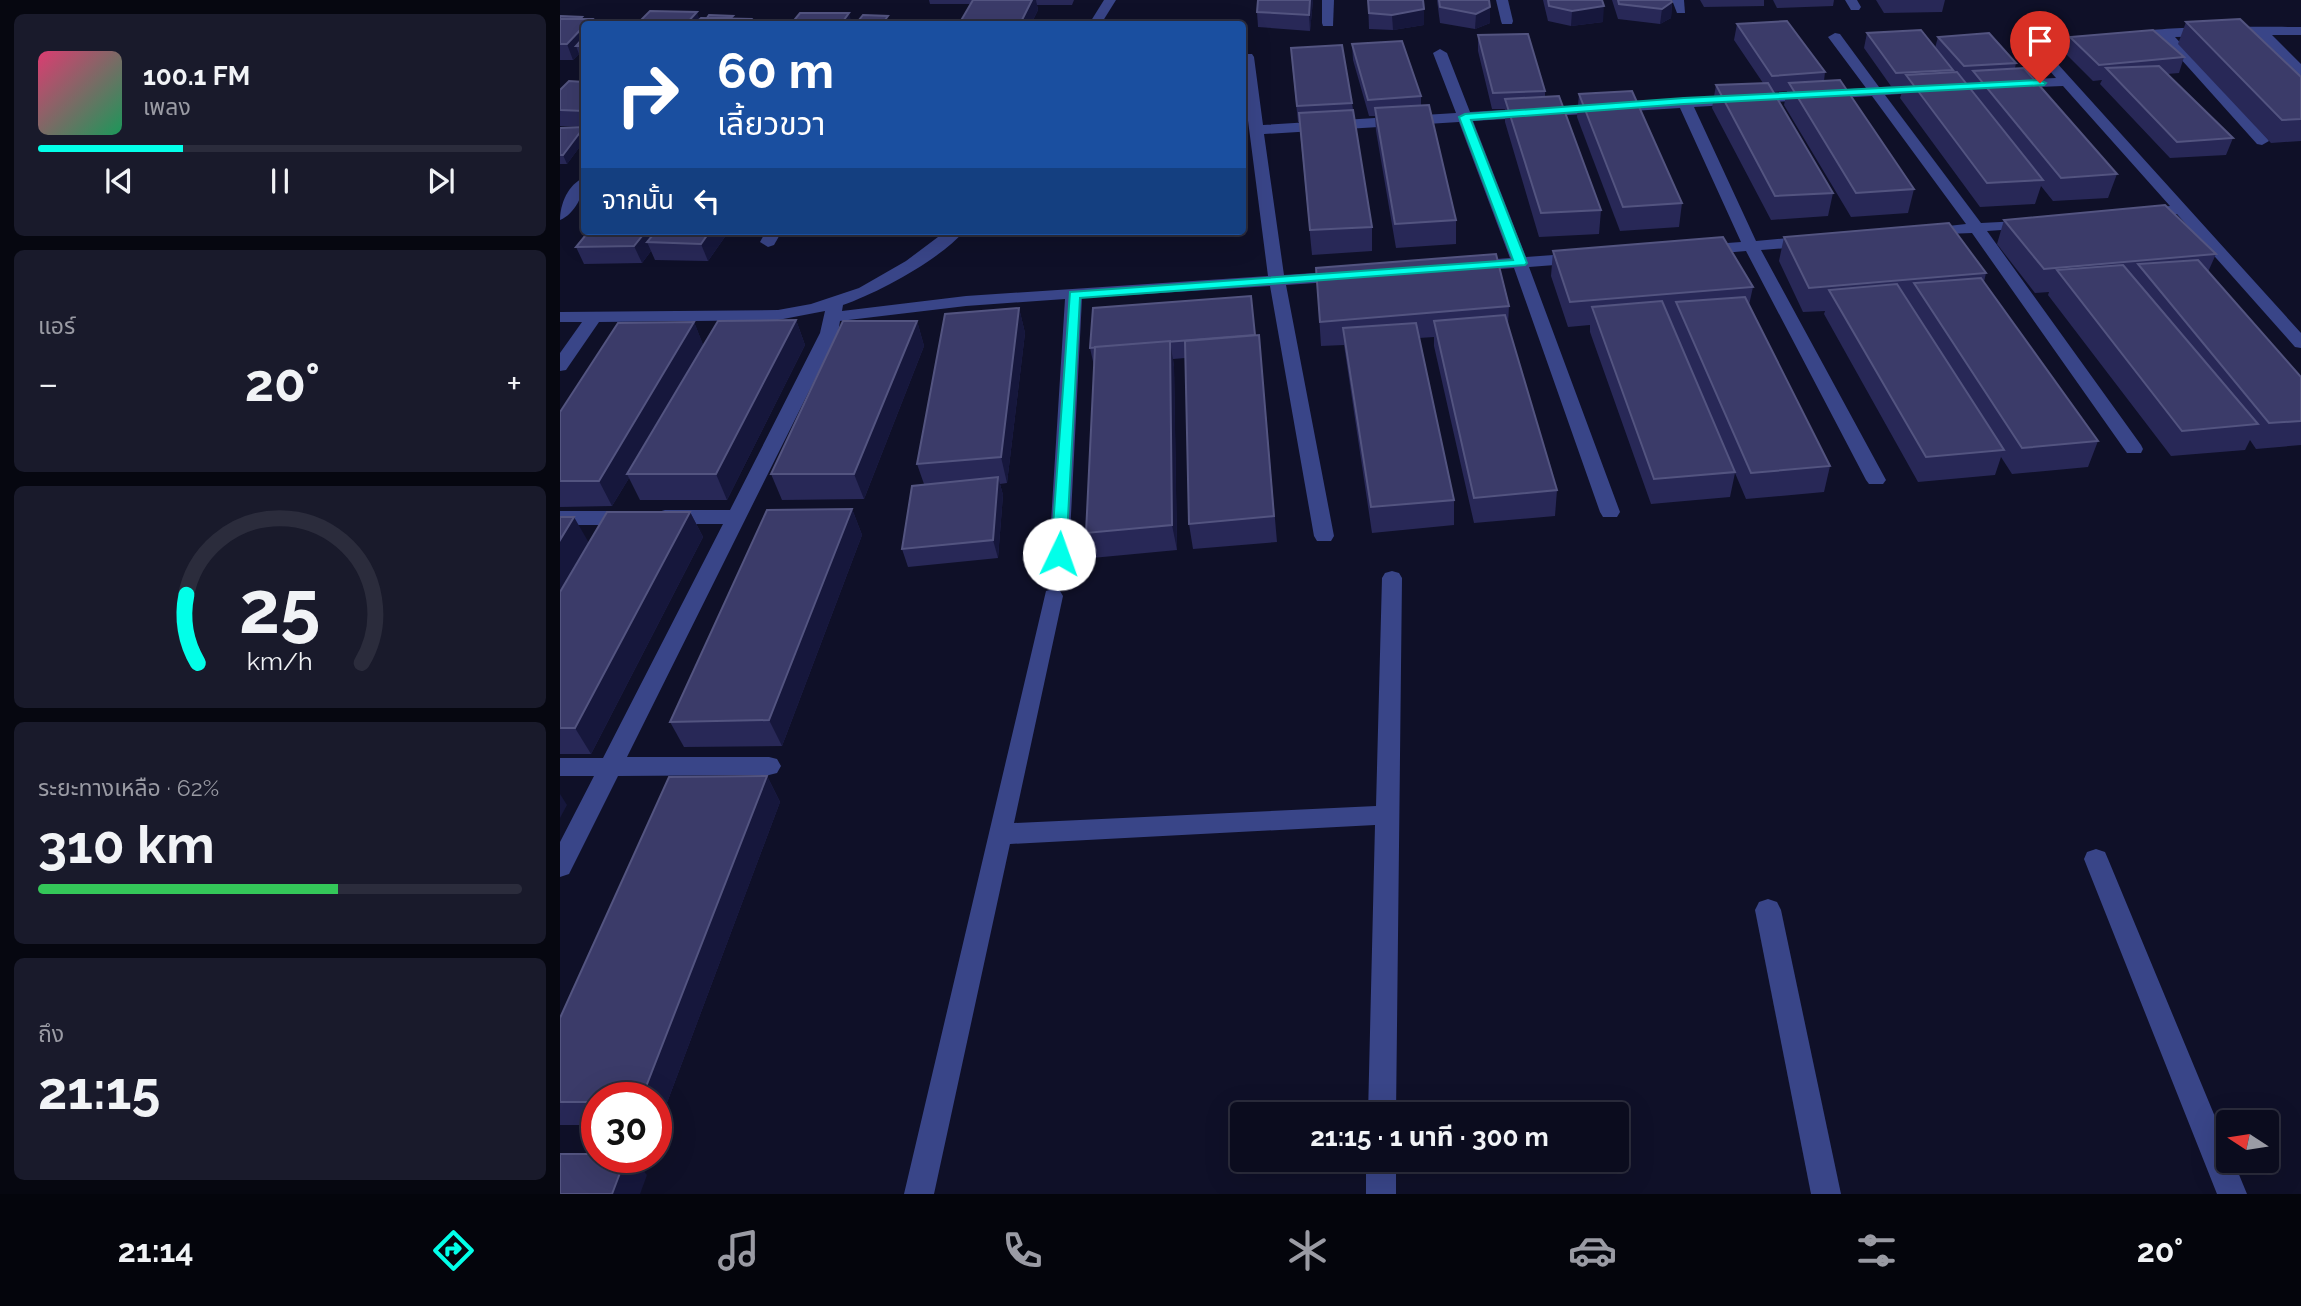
<!DOCTYPE html>
<html lang="th">
<meta charset="utf-8">
<style>
body{margin:0;font-family:Raleway,"Noto Sans Thai",sans-serif;background:#191a2b;color:#f1f3f6;height:100vh;display:flex;flex-direction:column;font-size:26px;white-space:nowrap}
*{box-sizing:border-box;margin:0}
p{font-size:23px;color:#9a9ba4}
.icon{flex:none;width:38px;height:38px;fill:none;stroke:currentColor;stroke-width:2;stroke-linecap:round;stroke-linejoin:round}
.map{position:relative;flex:1;overflow:hidden}
.panel{display:flex;flex-direction:column;gap:14px;padding:14px;background:#060710;width:560px}
.panel>*{flex:none}
.banner{position:absolute;left:21px;top:21px;width:665px;height:214px;border-radius:7px;box-shadow:0 7px 28px #0002,0 0 0 2px #2b2c3c;background:#1a4fa0;color:#fff;overflow:hidden}
.needle{width:46px;rotate:282deg}
.tools{position:absolute;left:1656px;top:1110px;display:grid;gap:14px}
.tools a{display:grid;place-items:center;width:63px;height:63px;border-radius:7px;background:#0b0c1e;box-shadow:0 7px 28px #0002,0 0 0 2px #2b2c3c;font-size:35px}
.speed{position:absolute;left:21px;top:1082px;display:flex;gap:14px;font-size:35px;font-weight:700;text-align:center}
.speed>*{display:grid;place-content:center;width:91px;height:91px;border-radius:50%;background:#0b0c1e;box-shadow:0 7px 28px #0002,0 0 0 2px #2b2c3c;line-height:1}
.speed .limit{border:10px solid #d22;background:#fff;color:#111}
.pin{position:absolute;display:grid;place-items:center;width:60px;height:60px;color:#fff;margin:-72px -30px;border-radius:50% 50% 50% 0;rotate:-45deg;box-shadow:0 0 7px #0007}
.pin .icon{rotate:45deg}
.me{position:absolute;width:77px;margin:-38px;rotate:3deg;stroke-linejoin:round;filter:drop-shadow(0 0 5px #0008)}
.turn{display:flex;align-items:center;gap:24px;height:147px;padding:0 21px;font-size:32px}
.turn .icon{width:91px;height:91px;stroke-width:2.5}
.turn b{display:block;font-size:49px;line-height:60px}
.then{display:flex;align-items:center;height:66px;padding:0 21px;background:#0003;gap:14px;font-size:26px}
.big{font-size:52px;font-weight:700;line-height:1.1}
.panel .card{flex:1;display:flex;flex-direction:column;justify-content:center;gap:10px;min-width:0;padding:0 24px;border-radius:10px;background:#191a2b}
.panel .dial{align-items:center;gap:0}
.dial svg{height:182px;overflow:visible;fill:none;stroke:#2b2c3c;stroke-width:7;stroke-linecap:round;text-anchor:middle}
.dial text{fill:#f1f3f6;stroke:none}
.song{display:flex;align-items:center;gap:21px}
.cover{width:84px;height:84px;border-radius:10px;background:linear-gradient(135deg,hsl(340 70% 55%),hsl(150 70% 35%))}
.played{height:7px;border-radius:4px;background:linear-gradient(90deg,#02ffe9 30%,#2b2c3c 30%)}
.keys{display:flex;justify-content:space-around;direction:ltr}
.heat{display:flex;justify-content:space-between;align-items:center;font-size:38px;direction:ltr}
.charge{height:10px;border-radius:5px;background:linear-gradient(90deg,#34c759 62%,#2b2c3c 0)}
.trip{position:absolute;left:670px;top:1102px;width:399px;height:70px;border-radius:7px;background:#0b0c1e;box-shadow:0 7px 28px #0002,0 0 0 2px #2b2c3c;font-weight:700;line-height:70px;text-align:center}
.tab-bar{display:flex;height:112px;justify-content:space-around;align-items:center;background:#04050c;color:#9a9ba4}
.tab-bar .icon{width:49px;height:49px}
.tab-bar .active{color:#02ffe9}
.tab-bar b{font-size:32px;color:#f1f3f6}
main{display:flex;flex:1;min-height:0}
.map>svg:first-child{display:block}
</style>
<main>
<section class="panel">
<div class="card">
<div class="song"><i class="cover"></i><div><b>100.1 FM</b><p>เพลง</p></div></div>
<div class="played"></div>
<div class="keys"><svg class="icon" aria-label="previous" viewBox="0 0 24 24"><path d="M18 5L8 12l10 7zM5 5v14"/></svg><svg class="icon" aria-label="pause" viewBox="0 0 24 24"><path d="M8 5v14M16 5v14"/></svg><svg class="icon" aria-label="next" viewBox="0 0 24 24"><path d="M6 5l10 7-10 7zM19 5v14"/></svg></div>
</div>
<div class="card"><p>แอร์</p>
<div class="heat"><a>−</a><b class="big">20°</b><a>+</a></div>
</div>
<div class="card dial"><svg viewBox="0 0 100 80">
<path d="M14 69A42 42 0 1 1 86 69"/>
<path d="M14 69A42 42 0 0 1 9 39" stroke="#02ffe9"/>
<text x="50" y="56" font-size="32" font-weight="700">25</text>
<text x="50" y="72" font-size="11">km/h</text>
</svg></div>
<div class="card"><p>ระยะทางเหลือ · 62%</p><b class="big">310 km</b><div class="charge"></div></div>
<div class="card"><p>ถึง</p><b class="big">21:15</b></div>
</section>
<div class="map">
<svg width="1741" height="1194" viewBox="0 0 1741 1194">
<rect width="100%" height="100%" fill="#0f1028"/>
<g fill="none" stroke-linecap="round" stroke-linejoin="round">
<g fill="#394588" fill-rule="evenodd">
<polygon points="544,0 556,0 541,24 529,24"/>
<polygon points="762,0 774,0 773,26 763,26 762,23"/>
<polygon points="936,0 948,0 953,21 952,24 942,24 941,21"/>
<polygon points="1112,0 1124,0 1125,13 1117,13"/>
<polygon points="1285,0 1297,0 1301,7 1299,10 1291,10"/>
<path d="M1741 27V35H1712L1741 64V76L1736 75 1697 35 1615 37 1707 138 1709 141 1702 145 1697 144 1602 38 1570 40 1564 36C1576 25 1715 27 1741 27Z"/>
<path d="M1275 33 1280 34 1319 87 1374 85V91L1369 92 1325 95 1421 223 1477 220 1479 223 1477 226 1471 228 1427 231 1581 445 1583 449 1581 453H1567L1412 233 1361 235 1359 232 1361 229 1406 224 1312 96 1134 107 1196 241 1251 236 1259 241 1251 246 1201 250 1326 480 1323 484H1309L1306 480 1186 251 1140 255 1132 250 1140 245 1181 242 1120 108 913 121 966 257 1021 253 1029 258 1021 263 969 267 1060 512 1057 517H1043L1040 512 954 268 910 271 902 266 910 261 950 258 899 122 704 134 724 275 784 271 792 276 784 281 726 285 774 536 771 541H757L754 536 710 286 522 298 509 554 506 559H492L489 554 505 299 406 306 280 321 278 333 67 757H209L217 759 221 766 217 773 209 775 58 776 9 874 0 877V842L34 776H0V758H43L163 524H105L98 522 95 517 98 512 105 510H170L260 333 265 311 218 320 39 322 6 370 0 371V353L22 322H0V312L218 310 251 304 299 288 346 261 386 231H404C381 259 318 293 283 305L282 311 406 296 708 276 682 74V54H692L694 57 703 125 896 113 873 53 880 49 887 53 910 112 1118 99 1124 97 1129 99 1306 88 1268 37Z"/>
<path d="M1534 35 1541 39 1539 42C1522 45 1505 45 1496 62L1741 333V348L1735 347 1617 214 1578 216 1575 213 1578 210 1610 206 1503 86 1450 88 1443 84 1450 80 1496 78 1482 62C1493 41 1512 38 1534 35Z"/>
<path d="M24 178C25 193 15 214 0 220 0 204 8 184 24 178Z"/>
<polygon points="206,231 222,231 214,245 208,247 200,242"/>
<polygon points="0,511 73,511 80,513 83,518 80,523 73,525 0,525"/>
<polygon points="832,571 839,573 842,578 836,1115 808,1115 815,825 450,844 374,1194 344,1194 486,591 493,589 500,591 503,596 454,823 816,806 822,578 825,573"/>
<polygon points="1536,849 1545,852 1548,859 1668,1148 1668,1160 1673,1160 1687,1194 1657,1194 1524,859 1527,852"/>
<polygon points="1208,899 1217,902 1221,910 1281,1194 1251,1194 1195,910 1199,902"/>
<rect x="806" y="1160" width="30" height="34"/>
</g>
</g>
<g fill="#282857">
<polygon points="369,0 514,0 512,5 477,5 478,10 471,24 399,24 411,4 370,4"/>
<polygon points="753,0 750,31 698,27 697,12"/>
<polygon points="808,0 864,25 833,30 809,29"/>
<polygon points="877,0 929,0 930,23 915,29 880,23"/>
<polygon points="983,0 1042,0 1043,22 1011,26 988,21"/>
<polygon points="1052,0 1111,0 1112,2 1111,18 1100,24 1058,19"/>
<polygon points="1140,0 1204,0 1204,6 1144,7"/>
<polygon points="1213,0 1274,0 1273,6 1217,8"/>
<polygon points="1316,0 1385,0 1382,12 1324,13"/>
<polygon points="0,16 22,17 23,19 32,19 34,24 24,24 24,54 19,54 13,60 0,60"/>
<polygon points="1626,22 1741,77 1741,141 1711,143 1618,44"/>
<polygon points="1177,24 1265,72 1264,81 1354,189 1348,213 1291,217 1224,105 1227,91 1213,92 1273,193 1268,216 1211,220 1152,108 1156,85 1203,83 1174,40"/>
<polygon points="1307,33 1375,48 1378,37 1456,63 1455,68 1557,174 1548,198 1493,201 1481,186 1475,204 1420,207 1340,98 1343,89 1333,89 1304,48"/>
<polygon points="918,35 985,91 985,97 1041,210 1039,234 979,237 945,122 945,109 932,109 918,51"/>
<polygon points="1510,37 1624,57 1619,73 1607,74 1673,138 1666,155 1610,158 1540,84 1542,80 1533,81 1505,53"/>
<polygon points="792,44 861,96 861,105 896,220 896,244 836,248 816,131 815,116 809,116 793,60"/>
<polygon points="732,64 792,103 812,227 812,251 752,255 739,122 738,122"/>
<polygon points="24,82 24,127 0,126 0,90"/>
<polygon points="1019,94 1122,203 1119,227 1060,231 1017,117"/>
<polygon points="24,127 24,141 7,164 0,164 0,128"/>
<polygon points="1444,220 1656,254 1648,272 1741,377 1741,445 1696,449 1690,440 1685,450 1611,456 1488,295 1489,292 1475,293 1437,244"/>
<polygon points="29,231 169,231 148,261 95,260 91,251 82,263 24,264 16,247"/>
<polygon points="1224,237 1426,273 1424,282 1538,441 1528,467 1452,474 1441,457 1435,475 1358,482 1264,314 1265,311 1243,312 1219,261"/>
<polygon points="993,251 1193,287 1189,305 1270,466 1264,492 1186,499 1175,473 1170,497 1091,504 1030,332 1030,325 1008,327 991,276"/>
<polygon points="756,268 949,306 948,325 997,490 995,516 914,523 874,346 874,337 859,338 894,500 894,525 812,533 784,345 761,346"/>
<polygon points="459,308 465,333 447,483 440,484 443,495 438,558 348,567 342,549 364,484 357,464"/>
<polygon points="236,320 245,345 167,500 80,500 69,478 52,506 0,507 0,412 134,322 143,345"/>
<polygon points="357,321 364,346 304,499 222,500 211,474"/>
<polygon points="699,335 717,542 633,549 629,524 625,358 613,359 614,367 617,550 532,558 526,533 534,366 530,348"/>
<polygon points="292,509 302,535 222,746 124,747 110,722"/>
<polygon points="130,512 143,537 31,754 0,754 0,592"/>
<polygon points="207,776 220,802 99,1124 96,1124 96,1097 37,1097 37,1125 0,1125 0,1018"/>
</g>
<g fill="#16173c">
<polygon points="472,0 476,0 478,10 471,24 460,24"/>
<polygon points="750,0 753,0 750,31 749,15"/>
<polygon points="1112,2 1111,18 1100,24 1102,9"/>
<polygon points="1044,6 1043,22 1011,26 1012,11"/>
<polygon points="930,7 930,23 915,29 916,14"/>
<polygon points="864,9 864,25 833,30 832,15"/>
<polygon points="137,12 141,24 126,24"/>
<polygon points="289,13 292,24 281,24"/>
<polygon points="32,19 34,24 26,24"/>
<polygon points="191,19 193,24 186,24"/>
<polygon points="24,26 24,46 16,46 19,54 13,60 7,44"/>
<polygon points="24,128 24,141 7,164 3,155"/>
<polygon points="86,231 106,231 87,242 91,251 82,263 74,246"/>
<polygon points="150,231 169,231 148,261 141,244"/>
<polygon points="459,308 465,333 447,483 441,457"/>
<polygon points="236,320 245,345 167,500 156,474"/>
<polygon points="357,321 364,346 304,499 294,474"/>
<polygon points="134,322 144,347 67,474 69,478 52,506 39,481"/>
<polygon points="610,341 614,367 617,550 612,525"/>
<polygon points="438,477 443,495 438,558 433,540"/>
<polygon points="292,509 302,535 222,746 209,720"/>
<polygon points="130,512 143,537 31,754 15,728"/>
<polygon points="14,517 29,543 0,591 0,540"/>
<polygon points="207,776 220,802 99,1124 96,1120 96,1097 82,1097"/>
<polygon points="0,794 7,805 0,818"/>
<polygon points="66,1157 71,1157 87,1175 80,1194 52,1194"/>
</g>
<g fill="#3b3b69" stroke="#535480" stroke-width="2">
<polygon points="413,0 472,0 460,24 399,24"/>
<polygon points="698,0 750,0 749,15 697,12"/>
<polygon points="808,0 863,0 864,9 832,15 809,13"/>
<polygon points="879,0 929,0 930,7 916,14 880,7"/>
<polygon points="988,0 1042,0 1044,6 1012,11 989,6"/>
<polygon points="1058,0 1111,0 1112,2 1102,9 1059,4"/>
<polygon points="90,11 137,12 126,24 77,24"/>
<polygon points="240,13 289,13 281,24 231,24"/>
<polygon points="149,15 173,16 171,18 147,18"/>
<polygon points="303,15 328,16 325,20 299,20"/>
<polygon points="0,16 22,17 20,19 0,19"/>
<polygon points="141,18 191,19 186,24 134,24"/>
<polygon points="0,19 32,19 26,24 24,24 24,26 7,44 0,44"/>
<polygon points="1680,19 1741,77 1741,119 1722,120 1626,22"/>
<polygon points="296,20 344,21 342,24 293,24"/>
<polygon points="1227,21 1265,72 1212,76 1177,24"/>
<polygon points="38,23 59,24 37,24"/>
<polygon points="1361,30 1393,70 1336,73 1307,33"/>
<polygon points="1593,30 1624,57 1539,65 1510,37"/>
<polygon points="1429,33 1456,63 1404,66 1378,37"/>
<polygon points="968,34 985,91 933,93 918,35"/>
<polygon points="24,37 24,46 16,46"/>
<polygon points="842,41 861,96 808,100 792,44"/>
<polygon points="782,45 792,103 737,106 731,48"/>
<polygon points="1599,66 1673,138 1617,142 1546,68"/>
<polygon points="1464,68 1557,174 1501,178 1413,71"/>
<polygon points="1397,72 1483,180 1427,183 1346,75"/>
<polygon points="1280,80 1354,189 1296,193 1229,83"/>
<polygon points="9,81 24,82 24,111 0,110 0,90"/>
<polygon points="1208,83 1273,193 1215,196 1156,85"/>
<polygon points="1072,91 1122,203 1063,207 1019,94"/>
<polygon points="999,96 1041,210 981,213 945,99"/>
<polygon points="869,105 896,220 835,224 815,108"/>
<polygon points="793,110 812,227 750,230 739,113"/>
<polygon points="24,127 3,155 0,155 0,128"/>
<polygon points="1605,205 1656,254 1484,269 1444,220"/>
<polygon points="1389,223 1426,273 1249,288 1224,237"/>
<polygon points="29,231 86,231 74,246 16,247"/>
<polygon points="96,231 150,231 141,244 87,242"/>
<polygon points="1163,237 1193,287 1010,302 993,251"/>
<polygon points="936,254 949,306 760,322 756,268"/>
<polygon points="1638,260 1741,377 1741,421 1709,423 1578,264"/>
<polygon points="1563,265 1698,424 1622,431 1497,270"/>
<polygon points="1421,278 1538,441 1462,448 1354,283"/>
<polygon points="1337,284 1444,450 1366,457 1269,290"/>
<polygon points="691,296 695,335 530,348 533,308"/>
<polygon points="1185,297 1270,466 1191,473 1116,302"/>
<polygon points="1102,301 1175,472 1094,479 1032,307"/>
<polygon points="459,308 441,457 357,464 385,314"/>
<polygon points="945,315 997,490 914,498 874,321"/>
<polygon points="236,320 156,474 67,474 158,321"/>
<polygon points="283,321 357,321 294,474 211,474"/>
<polygon points="134,322 39,481 0,481 0,412 58,323"/>
<polygon points="856,323 894,500 811,507 783,328"/>
<polygon points="699,335 714,516 629,524 625,341"/>
<polygon points="610,341 612,525 526,533 535,347"/>
<polygon points="438,477 433,540 342,549 352,486"/>
<polygon points="292,509 209,720 110,722 207,510"/>
<polygon points="47,512 130,512 15,728 0,728 0,592"/>
<polygon points="0,517 14,517 0,540"/>
<polygon points="207,776 82,1097 37,1097 37,1102 0,1102 0,1018 109,777"/>
<polygon points="0,1154 37,1154 37,1157 66,1157 52,1194 0,1194"/>
</g>
<polygon fill="#02ffe9" stroke="#01a697" stroke-width="2" points="1480,80 1486,83 1484,85 1124,104 911,120 967,263 965,265 520,298 506,554 499,560 491,554 510,292 953,260 899,117 905,114 1124,98"/>
</svg>
<div class="tools">
<a><svg class="needle" viewBox="-14 -14 28 28"><path d="M0-13l5 13h-10z" fill="#e53935"/><path d="M0 13l5-13h-10z" fill="#9a9ba4"/></svg></a>
</div>
<div class="speed"><div class="limit">30</div></div>
<div class="pin" style="left:1480px;top:83px;background:#d93025"><svg class="icon" aria-label="arrive" viewBox="0 0 24 24"><path d="M6 21V4h12l-3 4 3 4H6"/></svg></div>
<svg class="me" style="left:499px;top:554px" viewBox="-20 -20 40 40"><circle r="19" fill="#fff"/><path d="M0-13L10 11 0 6-10 11z" fill="#02ffe9"/></svg>
<div class="trip">21:15 · 1 นาที · 300 m</div>
<div class="banner">
<div class="turn"><svg class="icon" aria-label="right" viewBox="0 0 24 24"><path d="M7 20v-9h11M14 6l5 5-5 5"/></svg><div><b>60 m</b>เลี้ยวขวา</div></div>
<div class="then">จากนั้น<svg class="icon" aria-label="left" viewBox="0 0 24 24"><path d="M17 20v-9H6M10 6l-5 5 5 5"/></svg></div>
</div>
</div>
</main>
<nav class="tab-bar">
<b>21:14</b>
<svg class="icon active" aria-label="directions" viewBox="0 0 24 24"><path d="M12 3l9 9-9 9-9-9zM9 14v-3h6M13 9l2 2-2 2"/></svg>
<svg class="icon" aria-label="music" viewBox="0 0 24 24"><path d="M9 18V5l10-2v13"/><circle cx="6" cy="18" r="3"/><circle cx="16" cy="16" r="3"/></svg>
<svg class="icon" aria-label="phone" viewBox="0 0 24 24"><path d="M5 4h4l2 5-3 2q2 4 5 5l2-3 5 2v4C11 20 4 13 5 4z"/></svg>
<svg class="icon" aria-label="climate" viewBox="0 0 24 24"><path d="M12 3v18M4 7l16 10M4 17L20 7"/></svg>
<svg class="icon" aria-label="car" viewBox="0 0 24 24"><path d="M5 17H2v-5l4-1 3-4h7l3 4 3 1v5h-3M9 17h6M6 11h13"/><circle cx="7" cy="17" r="2"/><circle cx="17" cy="17" r="2"/></svg>
<svg class="icon" aria-label="filters" viewBox="0 0 24 24"><path d="M4 7h16M4 17h16"/><circle cx="9" cy="7" r="2"/><circle cx="15" cy="17" r="2"/></svg>
<b>20°</b>
</nav>
